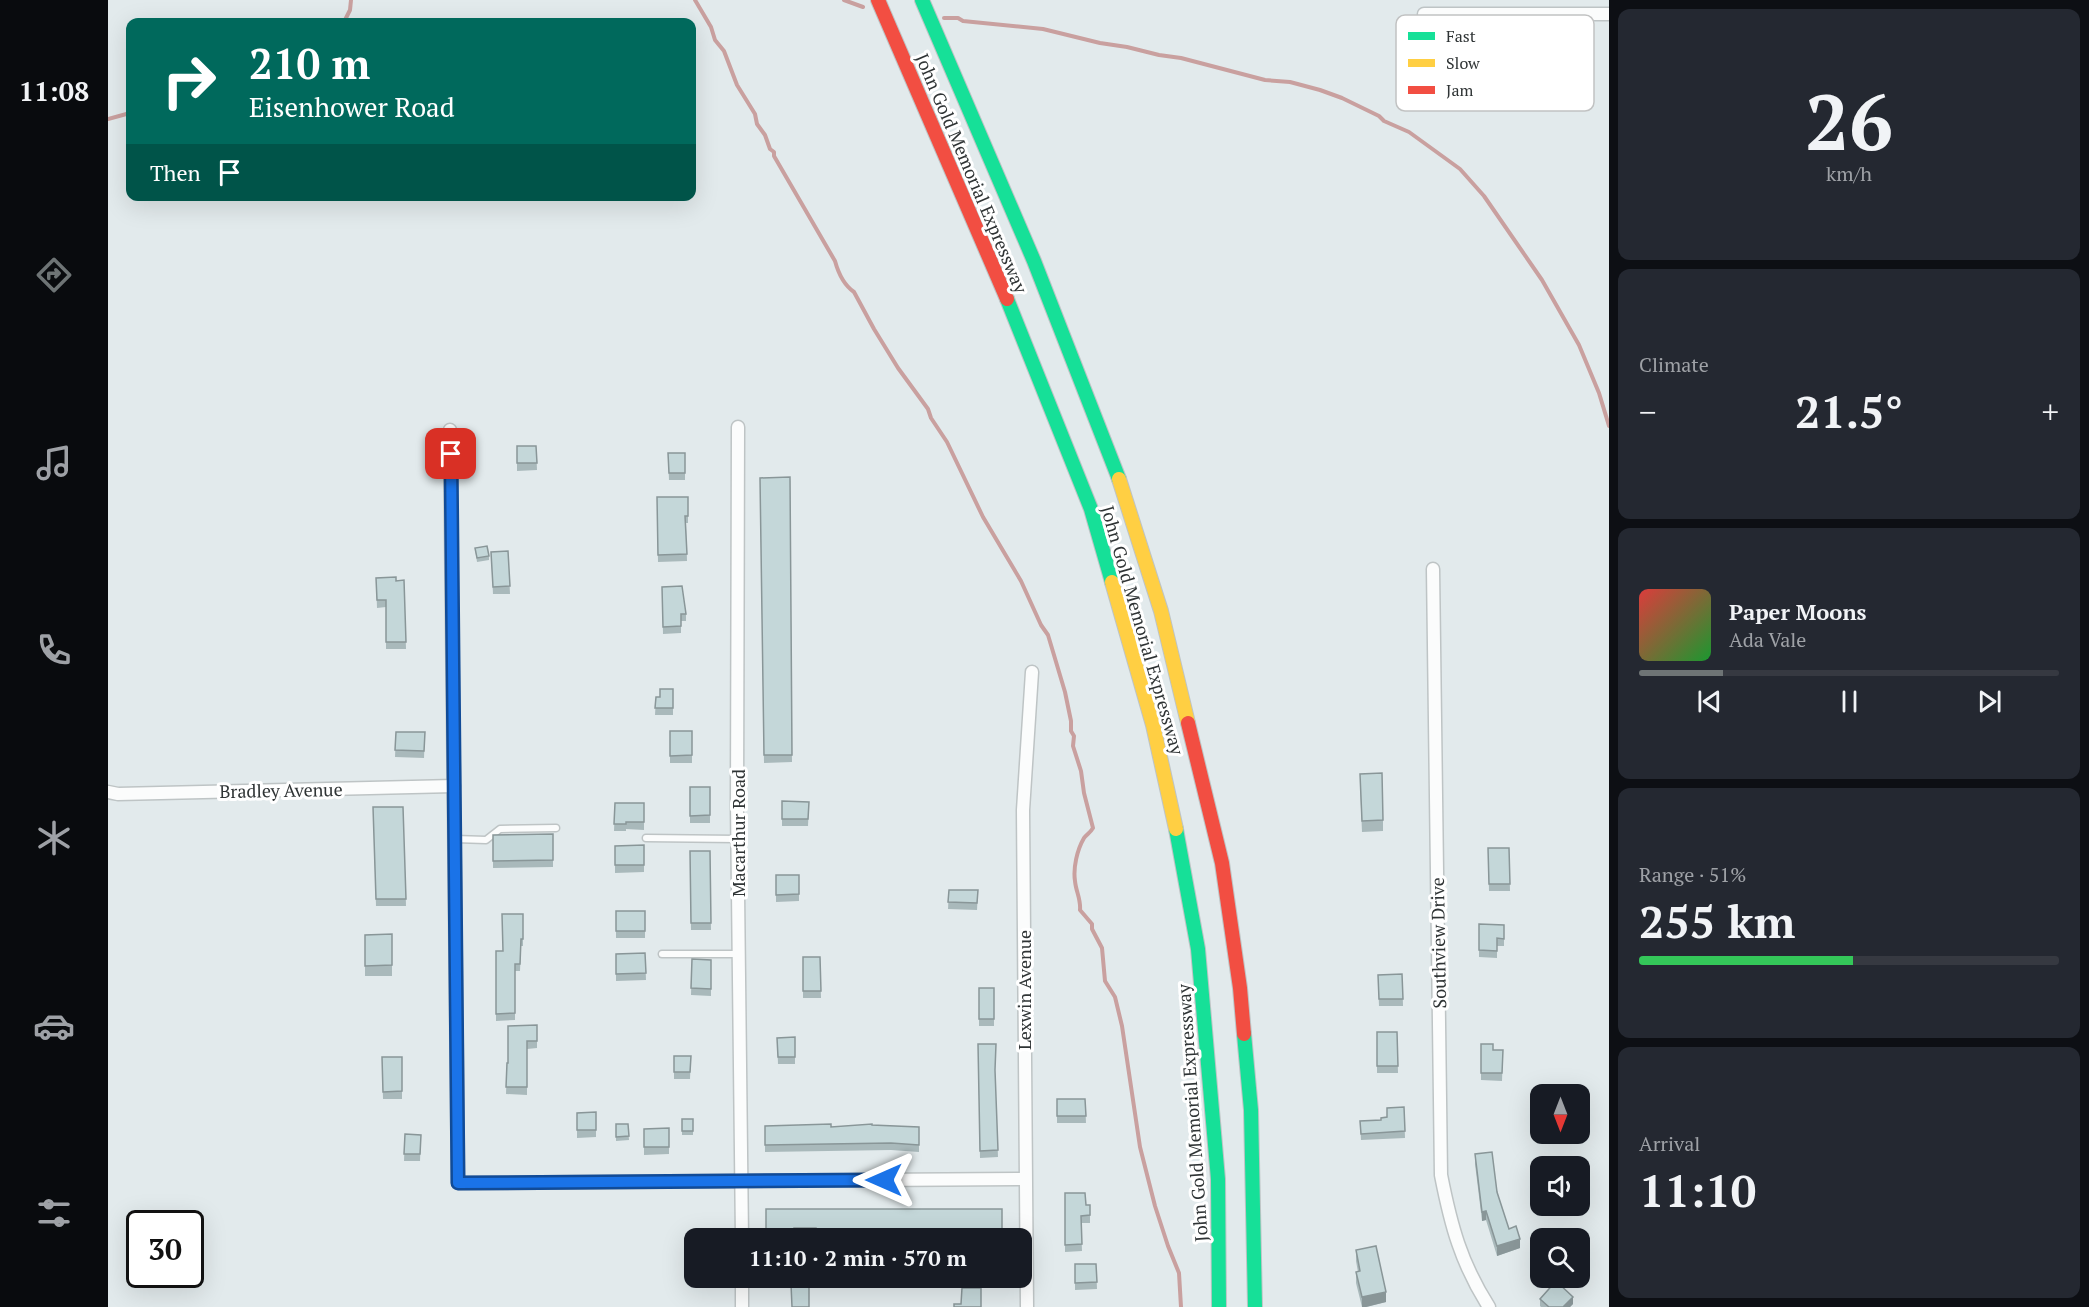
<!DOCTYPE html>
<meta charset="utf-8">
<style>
body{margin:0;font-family:"PT Serif",serif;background:#242831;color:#f1f3f6;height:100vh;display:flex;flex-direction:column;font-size:22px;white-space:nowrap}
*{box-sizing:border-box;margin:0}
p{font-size:20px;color:#9ea1a6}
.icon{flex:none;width:33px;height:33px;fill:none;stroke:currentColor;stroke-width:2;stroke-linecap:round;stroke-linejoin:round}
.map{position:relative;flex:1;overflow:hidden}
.details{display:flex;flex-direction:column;gap:9px;padding:9px;background:#0d0f14;width:480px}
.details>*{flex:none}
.top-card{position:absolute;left:18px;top:18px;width:570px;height:183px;border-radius:12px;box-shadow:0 6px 24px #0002;background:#00695c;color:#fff;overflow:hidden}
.needle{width:39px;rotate:180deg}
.fabs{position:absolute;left:1422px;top:1084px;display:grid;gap:12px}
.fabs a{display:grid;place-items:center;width:60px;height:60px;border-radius:12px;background:#171b24;box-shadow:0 6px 24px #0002;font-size:30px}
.speed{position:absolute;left:18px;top:1210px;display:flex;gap:12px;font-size:30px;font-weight:700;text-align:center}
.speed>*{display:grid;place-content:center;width:78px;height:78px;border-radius:50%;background:#171b24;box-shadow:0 6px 24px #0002;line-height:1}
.speed .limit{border:3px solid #111;border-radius:9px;background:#fff;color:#111}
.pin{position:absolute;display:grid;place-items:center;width:51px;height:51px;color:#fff;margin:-26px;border-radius:12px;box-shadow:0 3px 9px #0006}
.me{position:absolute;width:66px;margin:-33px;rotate:270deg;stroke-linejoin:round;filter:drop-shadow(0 0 4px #0008)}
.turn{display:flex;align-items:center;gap:21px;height:126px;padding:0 24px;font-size:27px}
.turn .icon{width:78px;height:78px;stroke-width:2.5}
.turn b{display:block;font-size:42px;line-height:51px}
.then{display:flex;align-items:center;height:57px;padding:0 24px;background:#0003;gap:12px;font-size:22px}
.big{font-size:45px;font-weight:700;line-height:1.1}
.details .tile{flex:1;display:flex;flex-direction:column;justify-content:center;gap:9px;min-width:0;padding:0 21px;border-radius:12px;background:#242831}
.details .dial{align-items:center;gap:0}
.dial b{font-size:78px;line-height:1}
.song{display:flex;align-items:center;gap:18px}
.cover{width:72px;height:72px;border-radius:9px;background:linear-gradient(135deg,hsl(0 70% 55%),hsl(130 70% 35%))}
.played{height:6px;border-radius:3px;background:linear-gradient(90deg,#6e7475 20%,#363941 20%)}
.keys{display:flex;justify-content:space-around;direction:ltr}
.heat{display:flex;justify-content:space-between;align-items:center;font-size:33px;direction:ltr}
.charge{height:9px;border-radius:4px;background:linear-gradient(90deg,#34c759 51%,#363941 0)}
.trip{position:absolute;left:576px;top:1228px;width:348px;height:60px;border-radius:12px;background:#171b24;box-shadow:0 6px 24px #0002;font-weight:700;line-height:60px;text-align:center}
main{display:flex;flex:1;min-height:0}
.menu{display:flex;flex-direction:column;width:108px;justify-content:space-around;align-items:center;background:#090b0e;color:#9ea1a6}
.menu .icon{width:42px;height:42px}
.menu .selected{color:#6e7475}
.menu b{font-size:27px;color:#f1f3f6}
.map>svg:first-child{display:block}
</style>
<main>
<nav class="menu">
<b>11:08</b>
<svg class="icon selected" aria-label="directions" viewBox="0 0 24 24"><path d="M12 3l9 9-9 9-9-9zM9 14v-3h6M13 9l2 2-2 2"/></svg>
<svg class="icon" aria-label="music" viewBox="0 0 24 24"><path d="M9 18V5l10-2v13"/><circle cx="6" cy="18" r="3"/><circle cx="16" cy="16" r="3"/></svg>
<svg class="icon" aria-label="phone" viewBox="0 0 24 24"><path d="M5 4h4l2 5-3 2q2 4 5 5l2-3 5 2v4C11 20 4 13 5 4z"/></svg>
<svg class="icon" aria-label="climate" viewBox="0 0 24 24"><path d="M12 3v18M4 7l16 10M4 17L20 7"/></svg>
<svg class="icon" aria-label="car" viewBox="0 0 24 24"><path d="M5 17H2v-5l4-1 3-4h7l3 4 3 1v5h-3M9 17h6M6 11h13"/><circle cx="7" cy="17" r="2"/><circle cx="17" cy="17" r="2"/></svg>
<svg class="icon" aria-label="filters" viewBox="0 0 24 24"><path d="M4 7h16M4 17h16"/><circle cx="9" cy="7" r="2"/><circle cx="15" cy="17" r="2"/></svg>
</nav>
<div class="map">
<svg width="1501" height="1307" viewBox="0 0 1501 1307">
<rect width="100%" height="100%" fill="#e2eaec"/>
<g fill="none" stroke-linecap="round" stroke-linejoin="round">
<g stroke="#c9a09f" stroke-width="4">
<path d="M587 0 603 27 607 40 616 51 629 85 647 114 649 124 657 135 662 149 666 152V156L727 261C730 272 736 285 746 292L766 329 790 368 820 409 823 418 839 442 875 517 913 581 933 625 940 635 957 692 963 721V731L966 736 965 746 973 771 976 793 985 828C982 833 979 834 976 838 969 850 965 868 967 881 968 892 973 899 972 910L984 924V929L994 948 997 981 1007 997 1014 1026 1032 1147 1047 1206 1060 1246 1071 1273 1073 1307"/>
<polyline points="736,0 755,7"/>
<polyline points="836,18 850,18 855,21 935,29 992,43 1019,47 1051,55 1073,58 1157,80 1182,82 1212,90 1234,98 1271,116 1276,121 1301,132 1352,169 1376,196 1434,280 1471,345 1491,393 1501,426"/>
<polyline points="236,22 242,10 243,0"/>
<polyline points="0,119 22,113"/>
</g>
<defs>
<g id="lane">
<polyline points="538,838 629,839"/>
<polyline points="347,839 378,840 392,829 448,828"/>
<polyline points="554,954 630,954"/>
</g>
<g id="street">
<polyline points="1316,14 1501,14"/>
<polyline points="630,427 629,805 634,1239"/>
<polyline points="342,430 350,1183 917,1179"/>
<path d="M1325 569 1333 1175C1343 1226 1353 1263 1381 1307"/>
<polyline points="0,792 10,794 346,786"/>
<polyline points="634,1278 634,1307"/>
<polyline points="919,1307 915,810 924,672"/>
</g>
<g id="fast">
<polyline points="814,0 926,261 1011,479"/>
<polyline points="899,299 983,509 1004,582"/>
<polyline points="1068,829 1090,949 1110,1179 1111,1307"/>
<polyline points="1136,1034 1143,1110 1147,1307"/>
</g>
<g id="slow">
<polyline points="1011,479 1053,611 1080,723"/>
<polyline points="1004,582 1045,725 1068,829"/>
</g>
<g id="jam">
<polyline points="770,0 899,299"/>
<polyline points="1080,723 1114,863 1132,988 1136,1034"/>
</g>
</defs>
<use href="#lane" stroke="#bec4c5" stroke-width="9"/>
<use href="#street" stroke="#bec4c5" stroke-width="15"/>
<use href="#fast" stroke="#bec4c5" stroke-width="16"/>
<use href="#slow" stroke="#bec4c5" stroke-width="16"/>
<use href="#jam" stroke="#bec4c5" stroke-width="16"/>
<use href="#lane" stroke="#fbfcfc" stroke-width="6"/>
<use href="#street" stroke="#fbfcfc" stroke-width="12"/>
<use href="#fast" stroke="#16e098" stroke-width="14"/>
<use href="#slow" stroke="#ffcf43" stroke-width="14"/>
<use href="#jam" stroke="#f24e42" stroke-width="14"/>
</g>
<g fill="#a9b9bb">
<polygon points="1458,34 1478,34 1478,61 1459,61"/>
<polygon points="1364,66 1364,95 1345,96 1344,67"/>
<polygon points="409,446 428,446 429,470 409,471"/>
<polygon points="560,453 577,453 577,480 561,480"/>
<polygon points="682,477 684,762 656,763 652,478"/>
<polygon points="549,497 580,497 580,523 578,523 579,561 550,562"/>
<polygon points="367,548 381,556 381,560 369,562"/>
<polygon points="400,551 402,594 385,594 383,552"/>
<polygon points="268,578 288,581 296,580 298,649 278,649 278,607 269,608"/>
<polygon points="554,587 578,614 578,621 573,621 573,633 555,634"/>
<polygon points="565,689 565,715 547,715 548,697 552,697"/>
<rect x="562" y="731" width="22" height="32"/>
<polygon points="288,732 317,732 316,758 287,757"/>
<polygon points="1252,784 1275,820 1275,831 1254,832"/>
<rect x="582" y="787" width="20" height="36"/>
<polygon points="674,801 701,802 700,826 674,826"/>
<polygon points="507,803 536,803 536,830 518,829 518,831 506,831"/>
<polygon points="265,807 295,807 298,906 268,906"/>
<polygon points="445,834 445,867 385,868 385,835"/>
<polygon points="536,845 536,872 507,873 507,846"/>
<polygon points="1380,848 1401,848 1402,891 1381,891"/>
<polygon points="582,851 602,851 603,930 583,930"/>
<polygon points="668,875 691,875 691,901 668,902"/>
<polygon points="841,890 870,890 869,910 840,909"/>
<rect x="508" y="911" width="29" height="27"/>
<polygon points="415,914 415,946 413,946 412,971 407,971 407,1020 388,1021 388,951 395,951"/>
<polygon points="1371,924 1396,925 1396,946 1389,946 1389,958 1371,957"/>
<polygon points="284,934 284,976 257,976 257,935"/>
<polygon points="537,953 538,980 508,981 508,954"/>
<polygon points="695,957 712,957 713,998 695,998"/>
<polygon points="584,959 603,960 603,996 583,995"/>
<polygon points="1294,974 1295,1006 1271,1006 1270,975"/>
<rect x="871" y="988" width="15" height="38"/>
<polygon points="429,1025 429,1048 419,1049 419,1095 398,1094 399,1063 400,1063"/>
<polygon points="1269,1032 1289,1032 1290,1073 1269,1073"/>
<polygon points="687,1037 687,1064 670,1064 669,1038"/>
<polygon points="870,1044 887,1074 890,1157 872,1158"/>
<polygon points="1373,1044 1385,1050 1395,1050 1394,1081 1373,1080"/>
<polygon points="566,1056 583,1056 582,1079 566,1079"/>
<polygon points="274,1057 294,1057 294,1099 275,1099"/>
<polygon points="949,1099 977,1099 978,1123 949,1123"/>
<polygon points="1296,1107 1297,1138 1253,1140 1252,1121 1273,1120"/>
<polygon points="488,1112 488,1137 469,1138 469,1113"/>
<rect x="574" y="1119" width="11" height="16"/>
<polygon points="508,1124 520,1124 521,1140 508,1141"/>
<polygon points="764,1125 811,1127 811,1152 783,1150 657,1152 657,1126 723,1127"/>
<polygon points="561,1128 561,1154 536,1155 536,1129"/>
<polygon points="297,1134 313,1135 312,1161 296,1161"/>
<polygon points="1367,1154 1389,1192 1401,1229 1412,1248 1389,1256 1378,1220 1374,1221 1367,1164"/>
<polygon points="957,1193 978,1205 982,1205 982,1223 973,1223 974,1251 957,1252"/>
<polygon points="658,1209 894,1209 894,1236 886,1237 845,1236 845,1238 825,1236 784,1239 783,1236 708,1237 708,1235 686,1235 686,1238 658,1236"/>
<polygon points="1248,1250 1278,1302 1258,1307 1254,1307 1248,1283 1248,1272 1250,1272 1248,1261"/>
<polygon points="967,1264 988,1264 989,1289 967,1290"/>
<polygon points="1432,1299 1465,1304 1462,1307 1433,1307 1432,1306"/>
</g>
<g fill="#899698">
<polygon points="1378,1211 1378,1220 1374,1221 1374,1212"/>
<polygon points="894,1229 894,1236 886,1237 886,1230"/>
<polygon points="1412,1239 1412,1248 1389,1256 1389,1246"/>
<polygon points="1278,1292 1278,1302 1258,1307 1254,1307 1254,1297"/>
<polygon points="1465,1297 1465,1304 1462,1307 1455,1307"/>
</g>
<g fill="#c4d7d9" stroke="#899698" stroke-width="1.5">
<polygon points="409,446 428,446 429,463 409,463"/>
<polygon points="560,453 577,453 577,473 561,473"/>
<polygon points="682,477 684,755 656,755 652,478"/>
<polygon points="549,497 580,497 580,516 577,516 579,554 550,555"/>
<polygon points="379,546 381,556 369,558 367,548"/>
<polygon points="400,551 402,586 385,587 383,552"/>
<polygon points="288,577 288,581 296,580 298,642 278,642 278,600 269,600 268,578"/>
<polygon points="574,586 578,614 573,614 573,626 555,627 554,587"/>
<polygon points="552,689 565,689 565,708 547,708 548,697 552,697"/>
<polygon points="562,731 584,731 584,755 562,756"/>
<polygon points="288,732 317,732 316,751 287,750"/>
<polygon points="1274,773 1275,820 1254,821 1252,774"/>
<polygon points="582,787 602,787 602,815 582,816"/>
<polygon points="674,801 701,802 700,819 674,819"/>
<polygon points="507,803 536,803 536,822 518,822 518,824 506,824"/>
<polygon points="265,807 295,807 298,899 268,899"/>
<polygon points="445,834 445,860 385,861 385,835"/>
<polygon points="536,845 536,865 507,865 507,846"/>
<polygon points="1380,848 1401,848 1402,884 1381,884"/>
<polygon points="582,851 602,851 603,923 583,923"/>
<polygon points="668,875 691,875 691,894 668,895"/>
<polygon points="841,890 870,890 869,903 840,902"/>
<rect x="508" y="911" width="29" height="20"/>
<polygon points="394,914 415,914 415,939 413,939 412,964 407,964 407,1013 388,1014 388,951 395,951"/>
<polygon points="1371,924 1396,925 1396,939 1389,938 1389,951 1371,950"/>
<polygon points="284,934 284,965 257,966 257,935"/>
<polygon points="537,953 538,973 508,974 508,954"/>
<polygon points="695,957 712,957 713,991 695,991"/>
<polygon points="584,959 603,960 603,989 583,988"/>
<polygon points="1294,974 1295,999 1271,999 1270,975"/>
<rect x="871" y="988" width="15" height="31"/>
<polygon points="429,1025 429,1041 419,1041 419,1087 398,1087 399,1063 400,1063 400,1026"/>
<polygon points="1269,1032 1289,1032 1290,1066 1269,1066"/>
<polygon points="687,1037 687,1057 670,1057 669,1038"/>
<polygon points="870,1044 888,1044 887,1070 890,1150 872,1151"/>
<polygon points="1373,1044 1385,1044 1385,1050 1395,1050 1394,1073 1373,1073"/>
<polygon points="566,1056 583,1056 582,1072 566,1072"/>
<polygon points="274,1057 294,1057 294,1091 275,1092"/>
<polygon points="949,1099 977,1099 978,1116 949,1116"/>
<polygon points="1296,1107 1297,1131 1253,1134 1252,1121 1273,1120 1273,1118 1279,1117 1279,1108"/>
<polygon points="488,1112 488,1130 469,1130 469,1113"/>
<rect x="574" y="1119" width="11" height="12"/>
<polygon points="508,1124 520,1124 521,1136 508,1137"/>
<polygon points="723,1124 723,1127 764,1124 764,1125 811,1127 811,1145 783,1143 657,1145 657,1126"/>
<polygon points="561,1128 561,1147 536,1147 536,1129"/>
<polygon points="297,1134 313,1135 312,1154 296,1154"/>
<polygon points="1384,1152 1389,1192 1401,1229 1408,1226 1412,1239 1389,1246 1378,1211 1374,1212 1367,1154"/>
<polygon points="957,1193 977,1193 978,1205 982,1205 982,1215 973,1216 974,1244 957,1245"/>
<polygon points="658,1209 894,1209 894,1229 886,1230 845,1229 845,1231 825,1229 784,1232 783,1229 708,1230 708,1228 686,1228 686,1231 658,1229"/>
<polygon points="1268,1246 1278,1292 1254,1297 1248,1272 1252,1271 1248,1250"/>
<polygon points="967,1264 988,1264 989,1282 967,1283"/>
<polygon points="1448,1281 1465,1297 1455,1307 1441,1307 1432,1299"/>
<polygon points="683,1284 701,1284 701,1307 684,1307"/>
<polygon points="854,1288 873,1288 873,1307 846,1307 846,1304 853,1304"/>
</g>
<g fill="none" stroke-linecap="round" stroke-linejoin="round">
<defs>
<polyline id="route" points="343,454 350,1183 776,1180"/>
</defs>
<use href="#route" stroke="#114b97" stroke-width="15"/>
<use href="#route" stroke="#1a73e8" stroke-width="10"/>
</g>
<g text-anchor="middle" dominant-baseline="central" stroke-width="6" stroke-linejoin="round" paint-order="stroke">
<g font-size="18" fill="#2f3435" stroke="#fff">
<text transform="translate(864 173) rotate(67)">John Gold Memorial Expressway</text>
<text transform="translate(1035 630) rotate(74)">John Gold Memorial Expressway</text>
<text transform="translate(173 790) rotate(-1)">Bradley Avenue</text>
<text transform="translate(630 833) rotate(-90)">Macarthur Road</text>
<text transform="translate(1330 943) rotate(-91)">Southview Drive</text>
<text transform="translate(916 990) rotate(-90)">Lexwin Avenue</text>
<text transform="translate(1084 1113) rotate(-94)">John Gold Memorial Expressway</text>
</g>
</g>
<rect x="1288" y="15" width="198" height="96" rx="9" fill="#fff" stroke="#c1c2c2" stroke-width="1.5"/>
<rect x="1300" y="32" width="27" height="8" fill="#16e098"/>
<rect x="1300" y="59" width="27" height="8" fill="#ffcf43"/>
<rect x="1300" y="86" width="27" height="8" fill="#f24e42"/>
<g font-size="16" fill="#2f3435">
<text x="1338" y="42">Fast</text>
<text x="1338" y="69">Slow</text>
<text x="1338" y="96">Jam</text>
</g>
</svg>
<div class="fabs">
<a><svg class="needle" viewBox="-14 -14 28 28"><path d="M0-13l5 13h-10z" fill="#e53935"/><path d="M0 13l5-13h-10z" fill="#9ea1a6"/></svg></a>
<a><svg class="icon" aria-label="sound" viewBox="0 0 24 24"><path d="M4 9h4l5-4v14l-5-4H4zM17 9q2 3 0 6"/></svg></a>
<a><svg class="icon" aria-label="search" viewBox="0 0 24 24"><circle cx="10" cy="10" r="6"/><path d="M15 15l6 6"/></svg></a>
</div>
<div class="speed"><div class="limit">30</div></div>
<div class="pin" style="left:343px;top:454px;background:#d93025"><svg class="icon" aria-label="arrive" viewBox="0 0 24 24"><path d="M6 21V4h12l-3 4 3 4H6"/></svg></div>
<svg class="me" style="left:776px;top:1180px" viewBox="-20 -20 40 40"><path d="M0-17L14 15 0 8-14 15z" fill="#1a73e8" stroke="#fff" stroke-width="4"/></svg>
<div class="trip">11:10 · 2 min · 570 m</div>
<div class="top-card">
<div class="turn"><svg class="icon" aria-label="right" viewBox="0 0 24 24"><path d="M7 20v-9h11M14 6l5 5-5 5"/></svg><div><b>210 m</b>Eisenhower Road</div></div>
<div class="then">Then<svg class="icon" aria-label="arrive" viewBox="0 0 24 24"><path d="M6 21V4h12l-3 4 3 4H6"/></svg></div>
</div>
</div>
<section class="details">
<div class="tile dial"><b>26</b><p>km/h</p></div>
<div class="tile"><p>Climate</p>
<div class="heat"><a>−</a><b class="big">21.5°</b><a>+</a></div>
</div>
<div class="tile">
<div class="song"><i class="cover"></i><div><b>Paper Moons</b><p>Ada Vale</p></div></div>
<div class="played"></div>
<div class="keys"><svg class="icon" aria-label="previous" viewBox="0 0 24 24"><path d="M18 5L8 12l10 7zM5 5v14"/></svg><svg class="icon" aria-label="pause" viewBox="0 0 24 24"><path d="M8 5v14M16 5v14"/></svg><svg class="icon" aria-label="next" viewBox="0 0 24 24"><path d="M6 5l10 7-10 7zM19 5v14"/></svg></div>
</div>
<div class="tile"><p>Range · 51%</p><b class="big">255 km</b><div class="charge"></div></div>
<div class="tile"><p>Arrival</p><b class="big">11:10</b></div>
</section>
</main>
